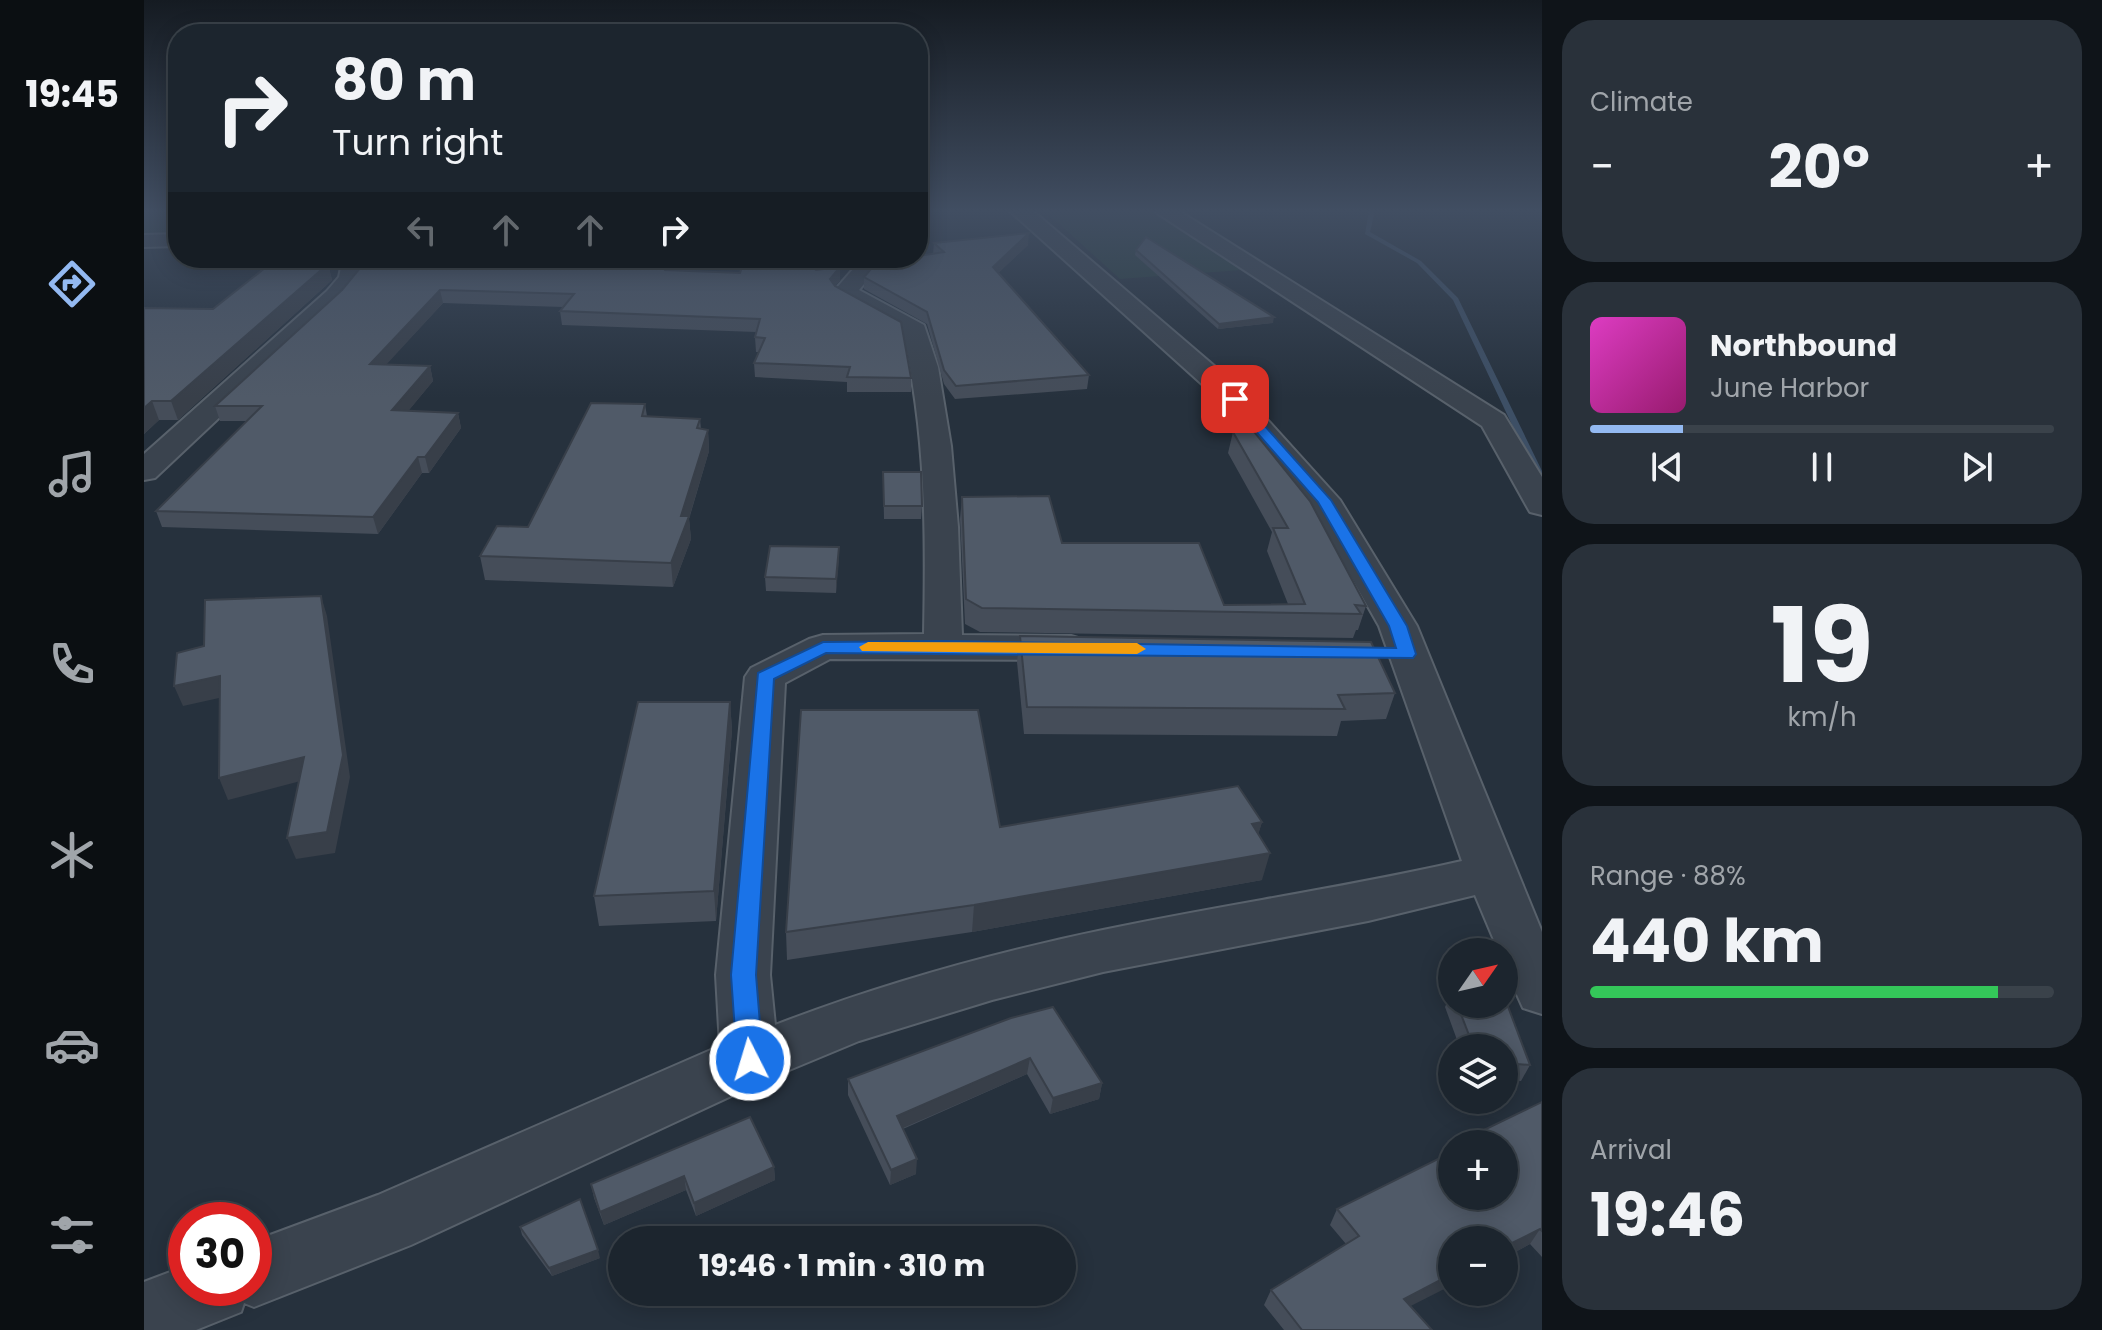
<!DOCTYPE html>
<meta charset="utf-8">
<style>
body{margin:0;font-family:Poppins,sans-serif;background:#29313a;color:#f1f3f6;height:100vh;display:flex;flex-direction:column;font-size:30px;white-space:nowrap}
*{box-sizing:border-box;margin:0}
p{font-size:26px;color:#a0a5aa}
.icon{flex:none;width:44px;height:44px;fill:none;stroke:currentColor;stroke-width:2;stroke-linecap:round;stroke-linejoin:round}
.map{position:relative;flex:1;overflow:hidden}
.drawer{display:flex;flex-direction:column;gap:20px;padding:20px;background:#0f1419;width:560px}
.drawer>*{flex:none}
.top-card{position:absolute;left:24px;top:24px;width:760px;height:244px;border-radius:32px;box-shadow:0 4px 20px #0003,0 0 0 2px #3a424a;background:#1c252e;color:#f1f3f6;overflow:hidden}
.needle{width:52px;rotate:56deg}
.fabs{position:absolute;left:1294px;top:938px;display:grid;gap:16px}
.fabs a{display:grid;place-items:center;width:80px;height:80px;border-radius:50%;background:#1c252e;box-shadow:0 4px 20px #0003,0 0 0 2px #3a424a;font-size:40px}
.speed{position:absolute;left:24px;top:1202px;display:flex;gap:16px;font-size:40px;font-weight:700;text-align:center}
.speed>*{display:grid;place-content:center;width:104px;height:104px;border-radius:50%;background:#1c252e;box-shadow:0 4px 20px #0003,0 0 0 2px #3a424a;line-height:1}
.speed .limit{border:12px solid #d22;background:#fff;color:#111}
.pin{position:absolute;display:grid;place-items:center;width:68px;height:68px;color:#fff;margin:-34px;border-radius:16px;box-shadow:0 4px 12px #0006}
.me{position:absolute;width:88px;margin:-44px;rotate:355deg;stroke-linejoin:round;filter:drop-shadow(0 0 6px #0008)}
.turn{display:flex;align-items:center;gap:28px;height:168px;padding:0 32px;font-size:36px}
.turn .icon{width:104px;height:104px;stroke-width:2.5}
.turn b{display:block;font-size:56px;line-height:68px}
.lanes{display:flex;align-items:center;height:76px;padding:0 32px;background:#0003;justify-content:center;gap:40px;direction:ltr}
.lanes .off{opacity:.35}
.big{font-size:60px;font-weight:700;line-height:1.1}
.drawer .card{flex:1;display:flex;flex-direction:column;justify-content:center;gap:12px;min-width:0;padding:0 28px;border-radius:32px;background:#29313a}
.drawer .dial{align-items:center;gap:0}
.dial b{font-size:104px;line-height:1}
.song{display:flex;align-items:center;gap:24px}
.cover{width:96px;height:96px;border-radius:12px;background:linear-gradient(135deg,hsl(310 70% 55%),hsl(320 70% 35%))}
.played{height:8px;border-radius:4px;background:linear-gradient(90deg,#93b9f1 20%,#3a424a 20%)}
.keys{display:flex;justify-content:space-around;direction:ltr}
.heat{display:flex;justify-content:space-between;align-items:center;font-size:44px;direction:ltr}
.charge{height:12px;border-radius:6px;background:linear-gradient(90deg,#34c759 88%,#3a424a 0)}
.trip{position:absolute;left:464px;top:1226px;width:468px;height:80px;border-radius:40px;background:#1c252e;box-shadow:0 4px 20px #0003,0 0 0 2px #3a424a;font-weight:700;line-height:80px;text-align:center}
main{display:flex;flex:1;min-height:0}
.menu{display:flex;flex-direction:column;width:144px;justify-content:space-around;align-items:center;background:#0b0f12;color:#a0a5aa}
.menu .icon{width:56px;height:56px}
.menu .active{color:#93b9f1}
.menu b{font-size:36px;color:#f1f3f6}
.map>svg:first-child{display:block}
</style>
<main>
<nav class="menu">
<b>19:45</b>
<svg class="icon active" aria-label="directions" viewBox="0 0 24 24"><path d="M12 3l9 9-9 9-9-9zM9 14v-3h6M13 9l2 2-2 2"/></svg>
<svg class="icon" aria-label="music" viewBox="0 0 24 24"><path d="M9 18V5l10-2v13"/><circle cx="6" cy="18" r="3"/><circle cx="16" cy="16" r="3"/></svg>
<svg class="icon" aria-label="phone" viewBox="0 0 24 24"><path d="M5 4h4l2 5-3 2q2 4 5 5l2-3 5 2v4C11 20 4 13 5 4z"/></svg>
<svg class="icon" aria-label="climate" viewBox="0 0 24 24"><path d="M12 3v18M4 7l16 10M4 17L20 7"/></svg>
<svg class="icon" aria-label="car" viewBox="0 0 24 24"><path d="M5 17H2v-5l4-1 3-4h7l3 4 3 1v5h-3M9 17h6M6 11h13"/><circle cx="7" cy="17" r="2"/><circle cx="17" cy="17" r="2"/></svg>
<svg class="icon" aria-label="filters" viewBox="0 0 24 24"><path d="M4 7h16M4 17h16"/><circle cx="9" cy="7" r="2"/><circle cx="15" cy="17" r="2"/></svg>
</nav>
<div class="map">
<svg width="1398" height="1330" viewBox="0 0 1398 1330">
<rect width="100%" height="100%" fill="#26313d"/>
<g fill="#293e3f">
<polygon points="0,211 34,211 34,235 0,236"/>
<polygon points="901,211 1011,211 1098,270 976,279"/>
</g>
<g fill="none" stroke-linecap="round" stroke-linejoin="round">
<polygon fill="#3d4f65" fill-rule="evenodd" points="1225,211 1231,211 1226,232 1277,261 1314,298 1398,471 1398,483 1394,480 1309,300 1273,263 1221,234"/>
<defs>
<g id="minor">
<path d="M866 211H889L1089 382 1196 500 1273 626 1398 932V1014L1379 1008 1360 966V952H1355L1331 895 1224 921 959 972 848 1000 715 1041 626 1078 267 1245 110 1307 100 1303 97 1312 52 1330H0V1282L42 1266V1288H110V1241L234 1195 576 1046 572 975 601 677 607 668 665 639 679 635 780 634C782 533 782 433 759 334L693 297 689 292 719 258H742L715 290 780 325 794 367 807 446 814 527 818 635 927 636 941 640 947 648 941 656 927 660 686 659 641 683 626 975 631 1025C737 984 848 953 959 930 1078 905 1199 888 1318 861L1235 626 1166 504 1069 394Z"/>
<polygon points="1010,211 1035,211 1360,415 1398,477 1398,515 1386,512 1382,505 1338,426"/>
<polygon points="34,234 34,246 0,247 0,235"/>
<polygon points="199,258 221,258 217,279 199,301 11,478 0,480 0,454 183,291 195,277"/>
</g>
</defs>
<use href="#minor" stroke="#58616b" stroke-width="4"/>
<use href="#minor" fill="#3a434e" fill-rule="evenodd"/>
</g>
<g fill="#454d59">
<polygon points="790,243 884,245 854,273 945,375 943,389 811,399 800,384 783,324 720,289 720,277 789,254"/>
<polygon points="992,250 1129,323 1074,329 991,255"/>
<polygon points="235,258 525,258 523,270 596,273 672,270 696,280 691,286 767,378 767,392 703,392 703,382 611,377 610,363 615,352 612,352 611,337 612,332 418,325 416,311 419,307 299,303 242,364 286,366 289,381 264,411 314,413 317,428 285,473 278,473 234,534 18,527 12,511 103,421 76,421 71,406 243,268"/>
<polygon points="184,264 188,280 34,420 15,420 0,434 0,308 69,309"/>
<polygon points="501,404 503,416 556,419 557,429 564,430 565,451 545,519 547,539 529,587 341,580 336,556 384,527"/>
<polygon points="1089,432 1222,606 1214,630 1212,630 1209,638 836,632 821,624 816,519 818,497 918,543 1080,605 1144,604 1123,551 1128,532 1084,453"/>
<polygon points="739,472 778,506 777,519 740,519"/>
<polygon points="695,547 692,593 622,591 621,577"/>
<polygon points="876,636 1251,693 1242,719 1197,721 1193,736 880,734 873,662"/>
<polygon points="586,702 588,730 572,921 455,926 450,896"/>
<polygon points="1118,822 1114,834 1118,880 828,932 643,960 642,932 856,827"/>
<polygon points="1308,992 1308,1004 1360,1004 1386,1065 1377,1081 1360,1080 1360,1048 1316,1048 1301,1007"/>
<polygon points="867,1018 958,1083 955,1099 906,1114 883,1074 759,1129 772,1174 746,1185 704,1095 704,1079"/>
<polygon points="1398,1102 1398,1257 1386,1244 1360,1258 1360,1240 1266,1306 1288,1330 1140,1330 1120,1305 1127,1290 1202,1244 1186,1225 1193,1209 1360,1144 1313,1144"/>
<polygon points="630,1167 631,1180 552,1216 542,1190 460,1225 450,1198 447,1184"/>
<polygon points="376,1227 456,1258 408,1276 378,1235"/>
</g>
<g fill="#383f49">
<polygon points="885,233 884,245 848,279 849,267"/>
<polygon points="522,258 525,258 522,283 521,270"/>
<polygon points="184,264 188,280 34,420 27,401"/>
<polygon points="696,267 696,280 686,292 686,279"/>
<polygon points="296,290 299,303 230,378 226,364"/>
<polygon points="1130,317 1129,323 1074,329 1075,324"/>
<polygon points="286,366 289,381 252,426 248,410"/>
<polygon points="8,401 15,420 0,434 0,408"/>
<polygon points="314,413 317,428 285,473 281,457"/>
<polygon points="564,430 565,451 545,518 547,539 529,587 527,563 537,516"/>
<polygon points="274,457 278,473 234,534 229,517"/>
<polygon points="695,547 695,561 692,593 692,579"/>
<polygon points="177,596 183,616 206,777 191,853 152,859 143,838 183,832"/>
<polygon points="76,676 84,696 39,706 30,686"/>
<polygon points="586,702 588,730 572,921 570,891"/>
<polygon points="160,757 168,778 84,800 75,778"/>
<polygon points="1118,822 1110,849 1108,824"/>
<polygon points="1126,853 1118,880 828,932 830,905"/>
<polygon points="886,1058 883,1074 752,1131 753,1116"/>
<polygon points="958,1083 955,1099 906,1114 909,1098"/>
<polygon points="773,1159 772,1174 746,1185 747,1170"/>
<polygon points="630,1167 631,1180 552,1216 550,1203"/>
<polygon points="540,1176 542,1190 460,1225 456,1212"/>
<polygon points="1396,1229 1386,1244 1360,1258 1360,1247"/>
<polygon points="454,1250 456,1258 408,1276 405,1268"/>
<polygon points="1308,1274 1308,1285 1251,1314 1260,1299"/>
</g>
<g fill="#505a68" stroke="#383f49" stroke-width="2">
<polygon points="885,233 849,267 945,375 812,386 800,370 783,312 720,277 733,262 761,258 774,258 774,256 800,252 790,243"/>
<polygon points="1002,237 1130,317 1075,324 992,250"/>
<polygon points="242,258 522,258 521,270 596,273 601,258 660,258 672,270 696,267 686,279 691,286 757,322 767,378 703,377 706,367 610,363 621,338 611,337 616,319 416,311 430,294 296,290 226,364 286,366 248,410 314,413 281,457 274,457 229,517 12,511 118,406 71,406 198,290 216,268 251,268"/>
<polygon points="126,264 184,264 27,401 8,401 0,408 0,308 69,309"/>
<polygon points="447,403 501,404 498,416 556,419 553,428 564,430 537,516 545,516 527,563 336,556 353,526 384,527"/>
<polygon points="1103,423 1166,501 1222,606 1211,605 1217,614 838,608 822,599 818,497 905,496 918,543 1055,543 1080,605 1161,604 1129,528 1144,528 1089,432"/>
<polygon points="739,472 777,472 778,506 740,506"/>
<polygon points="626,546 695,547 692,579 621,577"/>
<polygon points="177,596 199,755 183,832 143,838 160,757 75,778 76,676 30,686 33,653 60,646 61,600"/>
<polygon points="876,636 1227,642 1251,693 1194,695 1201,709 883,707"/>
<polygon points="494,702 586,702 570,891 450,896"/>
<polygon points="657,710 834,710 856,827 1094,786 1118,822 1108,824 1126,853 830,905 642,932"/>
<polygon points="1360,996 1386,1065 1360,1063 1360,1048 1330,1048 1313,1004 1360,1004"/>
<polygon points="909,1007 958,1083 909,1098 886,1058 753,1116 773,1159 747,1170 704,1079 867,1018"/>
<polygon points="1398,1102 1398,1231 1396,1229 1360,1247 1360,1240 1308,1240 1308,1274 1260,1299 1288,1330 1158,1330 1127,1290 1215,1236 1193,1209 1308,1152 1308,1196 1360,1196 1360,1144 1315,1144 1313,1143"/>
<polygon points="606,1117 630,1167 550,1203 540,1176 456,1212 447,1184"/>
<polygon points="436,1199 454,1250 405,1268 376,1227"/>
</g>
<linearGradient id="sky" x2="0" y2="1"><stop stop-color="#151b22"/><stop offset="0.53" stop-color="#414e62"/><stop offset="1" stop-color="#414e62" stop-opacity="0"/></linearGradient>
<rect width="1398" height="398" fill="url(#sky)"/>
<polygon fill="#1a73e8" stroke="#114b97" stroke-width="2" points="1086,397 1095,397 1187,500 1263,626 1272,654 1269,658 682,653 630,679 612,975 619,1060 615,1068 606,1072 596,1068 593,1060 587,975 614,673 679,642 799,641 1252,648 1245,626 1174,502 1086,402"/>
<polygon fill="#f59e0b" points="724,642 993,643 1002,649 993,654 718,651 715,647"/>
</svg>
<div class="fabs">
<a><svg class="needle" viewBox="-14 -14 28 28"><path d="M0-13l5 13h-10z" fill="#e53935"/><path d="M0 13l5-13h-10z" fill="#a0a5aa"/></svg></a>
<a><svg class="icon" aria-label="layers" viewBox="0 0 24 24"><path d="M12 4l9 5-9 5-9-5zM3 14l9 5 9-5"/></svg></a>
<a>+</a>
<a>−</a>
</div>
<div class="speed"><div class="limit">30</div></div>
<div class="pin" style="left:1091px;top:399px;background:#d93025"><svg class="icon" aria-label="arrive" viewBox="0 0 24 24"><path d="M6 21V4h12l-3 4 3 4H6"/></svg></div>
<svg class="me" style="left:606px;top:1060px" viewBox="-20 -20 40 40"><circle r="17" fill="#1a73e8" stroke="#fff" stroke-width="3"/><path d="M0-11L8 9 0 5-8 9z" fill="#fff"/></svg>
<div class="trip">19:46 · 1 min · 310 m</div>
<div class="top-card">
<div class="turn"><svg class="icon" aria-label="right" viewBox="0 0 24 24"><path d="M7 20v-9h11M14 6l5 5-5 5"/></svg><div><b>80 m</b>Turn right</div></div>
<div class="lanes"><svg class="icon off" aria-label="left" viewBox="0 0 24 24"><path d="M17 20v-9H6M10 6l-5 5 5 5"/></svg><svg class="icon off" aria-label="ahead" viewBox="0 0 24 24"><path d="M12 20V5M6 11l6-6 6 6"/></svg><svg class="icon off" aria-label="ahead" viewBox="0 0 24 24"><path d="M12 20V5M6 11l6-6 6 6"/></svg><svg class="icon" aria-label="right" viewBox="0 0 24 24"><path d="M7 20v-9h11M14 6l5 5-5 5"/></svg></div>
</div>
</div>
<section class="drawer">
<div class="card"><p>Climate</p>
<div class="heat"><a>−</a><b class="big">20°</b><a>+</a></div>
</div>
<div class="card">
<div class="song"><i class="cover"></i><div><b>Northbound</b><p>June Harbor</p></div></div>
<div class="played"></div>
<div class="keys"><svg class="icon" aria-label="previous" viewBox="0 0 24 24"><path d="M18 5L8 12l10 7zM5 5v14"/></svg><svg class="icon" aria-label="pause" viewBox="0 0 24 24"><path d="M8 5v14M16 5v14"/></svg><svg class="icon" aria-label="next" viewBox="0 0 24 24"><path d="M6 5l10 7-10 7zM19 5v14"/></svg></div>
</div>
<div class="card dial"><b>19</b><p>km/h</p></div>
<div class="card"><p>Range · 88%</p><b class="big">440 km</b><div class="charge"></div></div>
<div class="card"><p>Arrival</p><b class="big">19:46</b></div>
</section>
</main>
